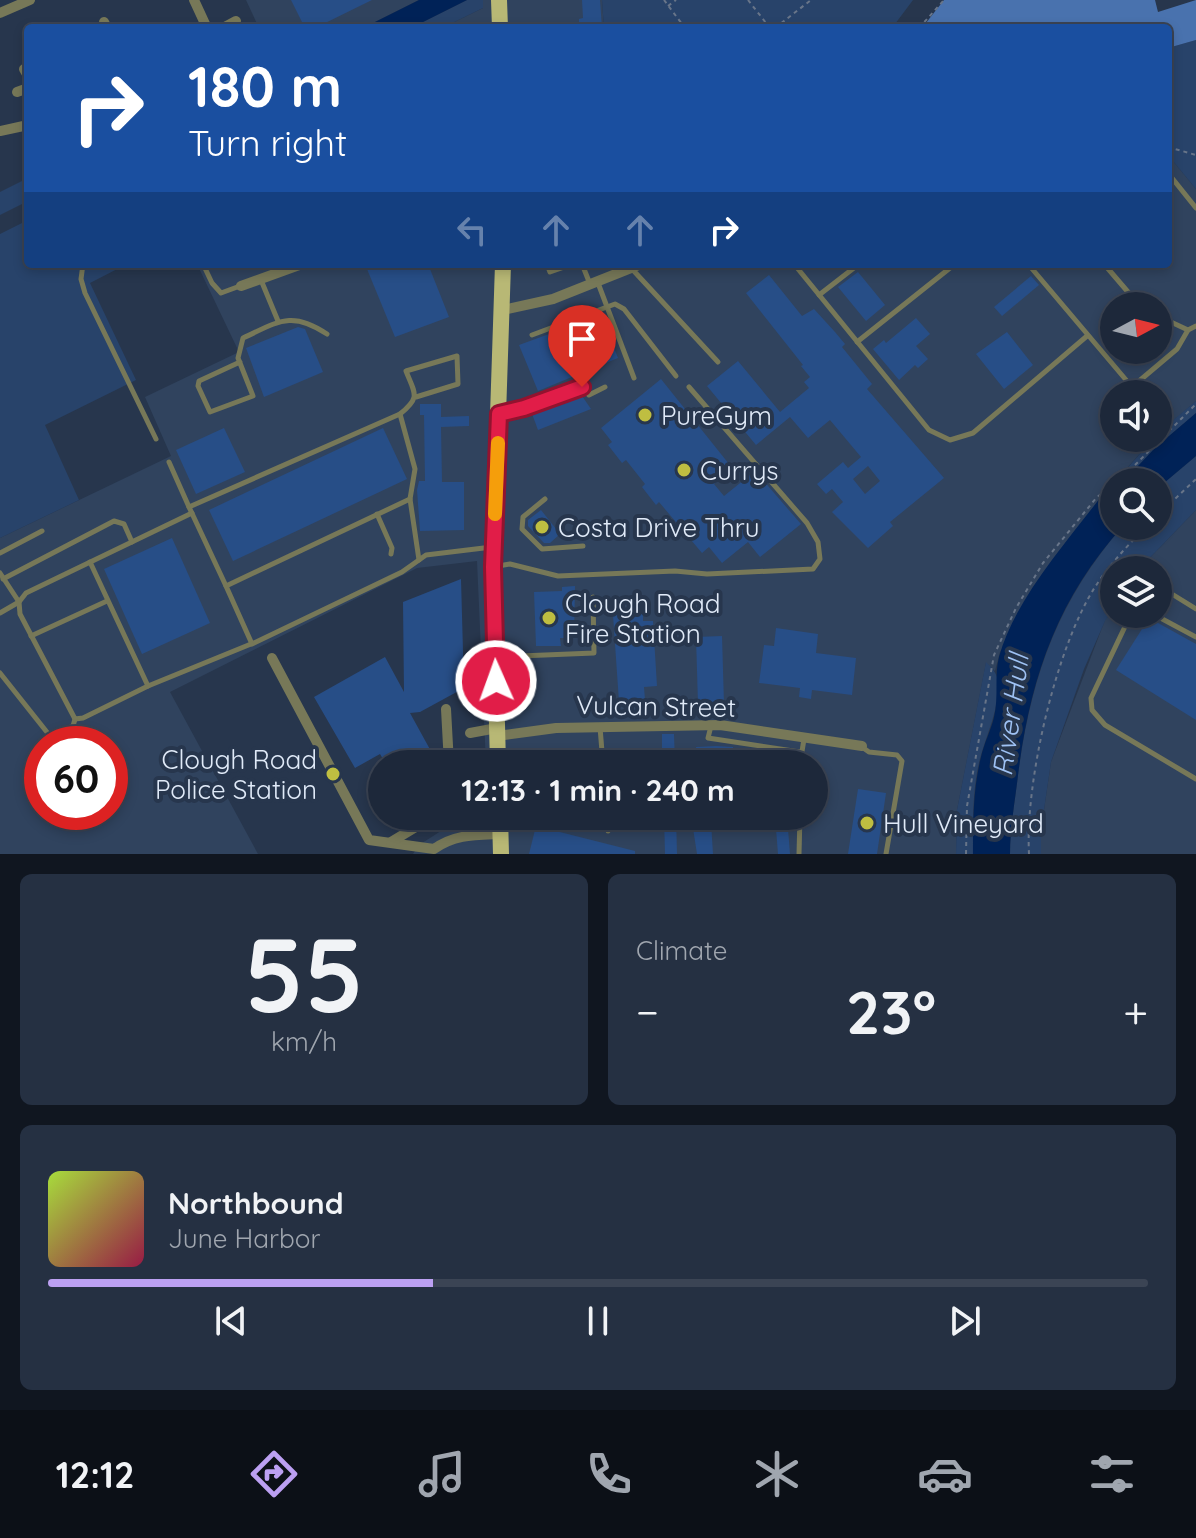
<!DOCTYPE html>
<meta charset="utf-8">
<style>
body{margin:0;font-family:Quicksand,sans-serif;background:#253042;color:#f1f3f6;height:100vh;display:flex;flex-direction:column;font-size:30px;white-space:nowrap}
*{box-sizing:border-box;margin:0}
p{font-size:26px;color:#a0a6af}
.icon{flex:none;width:44px;height:44px;fill:none;stroke:currentColor;stroke-width:2;stroke-linecap:round;stroke-linejoin:round}
.map{position:relative;height:854px;overflow:hidden}
.side{display:flex;flex-direction:column;gap:20px;padding:20px;background:#101620;flex:1}
.side>*{flex:none}
.guide{position:absolute;left:24px;top:24px;width:1148px;height:244px;border-radius:8px;box-shadow:0 4px 12px #0003,0 0 0 2px #3b4454;background:#1a4fa0;color:#fff;overflow:hidden}
.needle{width:52px;rotate:83deg}
.buttons{position:absolute;left:1100px;top:292px;display:grid;gap:16px}
.buttons a{display:grid;place-items:center;width:72px;height:72px;border-radius:50%;background:#1d283a;box-shadow:0 4px 12px #0003,0 0 0 2px #3b4454;font-size:40px}
.speed{position:absolute;left:24px;top:726px;display:flex;gap:16px;font-size:40px;font-weight:700;text-align:center}
.speed>*{display:grid;place-content:center;width:104px;height:104px;border-radius:50%;background:#1d283a;box-shadow:0 4px 12px #0003,0 0 0 2px #3b4454;line-height:1}
.speed .limit{border:12px solid #d22;background:#fff;color:#111}
.pin{position:absolute;display:grid;place-items:center;width:68px;height:68px;color:#fff;margin:-82px -34px;border-radius:50% 50% 50% 0;rotate:-45deg;box-shadow:0 0 8px #0007}
.pin .icon{rotate:45deg}
.me{position:absolute;width:88px;margin:-44px;rotate:358deg;stroke-linejoin:round;filter:drop-shadow(0 0 6px #0008)}
.turn{display:flex;align-items:center;gap:28px;height:168px;padding:0 32px;font-size:36px}
.turn .icon{width:104px;height:104px;stroke-width:2.5}
.turn b{display:block;font-size:56px;line-height:68px}
.lanes{display:flex;align-items:center;height:76px;padding:0 32px;background:#0003;justify-content:center;gap:40px;direction:ltr}
.lanes .off{opacity:.35}
.big{font-size:60px;font-weight:800;line-height:1.1}
.side .widget{flex:1;display:flex;flex-direction:column;justify-content:center;gap:12px;min-width:0;padding:0 28px;border-radius:12px;background:#253042}
.side .dial{align-items:center;gap:0}
.dial b{font-size:104px;line-height:1}
.song{display:flex;align-items:center;gap:24px}
.cover{width:96px;height:96px;border-radius:12px;background:linear-gradient(135deg,hsl(80 70% 55%),hsl(340 70% 35%))}
.played{height:8px;border-radius:4px;background:linear-gradient(90deg,#bca0f2 35%,#3b4454 35%)}
.keys{display:flex;justify-content:space-around;direction:ltr}
.heat{display:flex;justify-content:space-between;align-items:center;font-size:44px;direction:ltr}
.side .tiles{flex:1;display:grid;gap:20px;grid-template-columns:1fr 1fr}
.widget:last-child{grid-column:span 2}
.trip{position:absolute;left:368px;top:750px;width:460px;height:80px;border-radius:40px;background:#1d283a;box-shadow:0 4px 12px #0003,0 0 0 2px #3b4454;font-weight:800;line-height:80px;text-align:center}
.tabs{display:flex;height:128px;justify-content:space-around;align-items:center;background:#0c1017;color:#a0a6af}
.tabs .icon{width:56px;height:56px}
.tabs .active{color:#bca0f2}
.tabs b{font-size:36px;color:#f1f3f6}
.map>svg:first-child{display:block}
</style>
<div class="map">
<svg width="1196" height="854" viewBox="0 0 1196 854">
<rect width="100%" height="100%" fill="#27364d"/>
<g fill="#30435e" fill-rule="evenodd">
<polygon points="246,0 419,0 363,28 259,28"/>
<polygon points="483,0 602,0 604,28 442,28 483,8"/>
<path d="M1168 155 1196 189V401L1158 434V394H1114V438H1154L1100 498 1000 652 995 671 986 663 957 810 956 854H413L419 845 441 831 488 828V816H814V764H486L477 561 417 568 170 692 258 854H0V538L171 456 145 397 239 352 197 264H1168ZM1114 306H1158V350H1114ZM42 744H110V812H42Z"/>
<polygon points="1196,510 1196,854 1041,854 1041,830 1051,762 1105,620 1114,606 1114,614 1158,614 1158,570 1138,570"/>
</g>
<g fill="#28436a">
<polygon points="467,0 483,0 483,8 442,28 411,28"/>
<polygon points="602,0 913,0 892,28 604,28"/>
<polygon points="1196,40 1196,189 1168,155 1168,48"/>
<polygon points="28,178 28,201 0,215 0,192"/>
<polygon points="28,220 28,264 127,264 90,283 136,380 45,425 79,500 0,538 0,234"/>
<polygon points="1196,401 1196,413 1155,448 1123,482 1115,482 1154,438 1158,438 1164,428"/>
<path d="M1196 456V510L1138 570H1114V606L1105 621 1084 669 1051 762 1041 830V854H1010C1010 828 1015 801 1018 775 1031 678 1057 601 1123 526H1158V488Z"/>
<path d="M986 662C993 669 997 673 998 683 999 709 988 731 981 755 972 787 973 821 973 854H956L957 810Z"/>
</g>
<polygon fill="#4972ae" points="944,0 1155,0 1158,12 1196,0 1196,40 1168,48 1168,28 922,28"/>
<g fill="#002257">
<polygon points="419,0 467,0 411,28 363,28"/>
<polygon points="1196,413 1196,456 1158,488 1158,482 1123,482 1155,448"/>
<path d="M1114 491V526H1123C1057 599 1030 679 1018 775 1015 801 1010 828 1010 854H973C973 821 973 789 981 757 984 743 991 730 994 717 999 696 994 676 999 657 1014 601 1065 544 1100 498L1104 501Z"/>
</g>
<g fill="#274e87" fill-rule="evenodd">
<polygon points="291,0 372,0 315,28 305,28"/>
<polygon points="582,0 600,0 602,28 579,28 579,19 583,18"/>
<polygon points="380,264 428,264 449,317 395,337 367,269"/>
<polygon points="858,272 885,305 866,321 838,287"/>
<path d="M769 275 802 316 814 309 835 332 845 344 842 347 872 384 867 389 944 478 890 522 893 526 868 548 832 512 843 502 832 489 826 494 817 484 843 462 848 468 861 457 830 420 808 438 790 417 756 445 707 386 738 361 780 412 809 388 804 382 810 377 801 366 803 365 746 293ZM868 466 880 481 865 494 853 479Z"/>
<polygon points="1031,276 1039,285 1002,316 994,307"/>
<polygon points="601,315 618,358 538,391 519,345"/>
<polygon points="916,318 930,334 916,346 928,359 918,368 915,365 899,380 873,349 884,340 886,343"/>
<polygon points="298,327 305,329 323,372 264,397 246,348"/>
<polygon points="1007,332 1033,365 1004,389 976,354"/>
<polygon points="661,379 733,469 714,484 724,496 755,471 801,524 760,557 748,542 722,563 709,547 702,553 659,502 656,505 642,487 645,484 626,460 622,463 608,445 612,442 601,428"/>
<polygon points="580,393 591,409 538,430 531,411"/>
<polygon points="420,404 441,404 441,417 469,416 469,426 441,427 442,482 464,482 464,530 420,531 417,490 419,481 425,481 424,415 420,415"/>
<polygon points="224,428 245,472 196,494 176,450"/>
<polygon points="383,428 407,479 233,561 209,510"/>
<polygon points="541,510 560,534 550,543 544,543 528,526 528,520"/>
<polygon points="172,538 210,623 142,654 104,569"/>
<polygon points="461,579 464,688 420,712 410,713 438,764 386,764 380,754 355,768 314,697 385,657 404,692 403,602"/>
<polygon points="575,586 574,638 560,638 561,646 536,646 534,592 562,591 562,587"/>
<polygon points="643,613 643,621 653,621 657,686 644,687 645,700 619,702 613,615"/>
<polygon points="1149,618 1196,644 1196,720 1116,670"/>
<polygon points="776,628 818,634 816,653 856,658 852,695 812,690 811,699 799,697 800,688 759,683 764,645 774,646"/>
<polygon points="722,636 724,704 698,704 696,637"/>
<polygon points="662,734 674,734 675,764 623,764 622,750 662,748"/>
<polygon points="716,746 733,747 733,756 785,755 786,764 697,764 696,747"/>
<polygon points="858,789 886,793 877,854 848,854"/>
<polygon points="664,816 676,816 677,854 665,854"/>
<polygon points="775,816 787,816 790,854 778,854"/>
<polygon points="692,822 711,822 713,854 697,854"/>
<polygon points="536,826 635,851 635,854 529,854"/>
</g>
<g fill="none" stroke-linecap="round" stroke-linejoin="round">
<g stroke="#687589" stroke-width="2" stroke-dasharray="4 4" stroke-linecap="butt">
<polyline points="664,0 685,28"/>
<polyline points="748,0 770,28"/>
<polyline points="668,6 676,0"/>
<polyline points="775,28 811,0"/>
<polyline points="919,28 944,0"/>
<polyline points="1168,147 1196,155"/>
<polyline points="1118,482 1196,404"/>
<polyline points="1158,515 1196,479"/>
<polyline points="966,854 967,806 994,655 1016,608 1043,563 1097,497 1114,485"/>
<path d="M1029 854C1025 781 1056 648 1095 587 1110 564 1128 545 1147 526"/>
</g>
<g stroke="#777858" stroke-width="5">
<polyline points="1168,173 1196,208"/>
<polyline points="83,264 81,279 85,293 156,439"/>
<polyline points="203,264 212,283 221,293 240,286"/>
<polyline points="547,264 550,272 573,264"/>
<polyline points="582,264 590,284"/>
<polyline points="794,264 929,430 950,440 973,433 1087,336"/>
<polyline points="1028,264 1132,387 1177,349 1188,330"/>
<polyline points="1104,264 1140,306"/>
<polyline points="632,269 718,362"/>
<polyline points="261,280 278,321"/>
<polyline points="598,283 634,378"/>
<polyline points="819,295 859,264"/>
<polyline points="1158,316 1188,330 1196,326"/>
<polyline points="532,335 615,304 624,309 676,376"/>
<polyline points="857,342 955,264"/>
<path d="M240 362 199 381 198 386 210 412 253 396 238 358 243 338C278 322 291 310 327 334"/>
<polyline points="400,414 415,469 410,499 419,560"/>
<polyline points="500,414 524,408 582,387 589,395 605,387"/>
<polyline points="169,462 189,507"/>
<polyline points="410,499 226,586 252,644 402,572 426,555 492,547"/>
<polyline points="545,499 523,517 522,529 542,549 583,546"/>
<polyline points="377,514 392,548 391,554"/>
<polyline points="0,553 42,531"/>
<polyline points="90,562 148,686"/>
<polyline points="498,566 510,564 558,576 675,571 707,574 813,569 820,559 818,542 807,523 689,387"/>
<polyline points="0,573 19,602 20,614 75,719 83,718 148,686 251,644"/>
<polyline points="3,579 114,521 124,524 132,542"/>
<path d="M226 586 189 507 400 414C421 397 415 394 406 371L457 356 458 384 416 397"/>
<polyline points="1158,590 1167,591 1196,609"/>
<polyline points="0,613 19,602 26,593 192,513"/>
<polyline points="1131,614 1091,698 1092,710 1105,725 1196,779"/>
<polyline points="1153,614 1196,637"/>
<polyline points="31,636 107,601"/>
<polyline points="496,657 594,653 593,597"/>
<polyline points="0,673 50,736 73,726 75,719"/>
<polyline points="711,726 708,738 800,752"/>
<polyline points="600,727 603,764"/>
<polyline points="862,747 869,752 897,755 902,761 886,854"/>
<polyline points="800,764 804,739"/>
<polyline points="607,816 608,831"/>
<polyline points="799,854 800,816"/>
</g>
<g stroke="#777858" stroke-width="10">
<polyline points="194,0 207,28"/>
<polyline points="0,13 30,0"/>
<polyline points="104,22 107,28"/>
<polyline points="223,28 236,21"/>
<polyline points="24,69 28,76"/>
<polyline points="17,92 28,88"/>
<polyline points="0,131 28,125"/>
<polyline points="241,286 302,264"/>
<polyline points="503,310 553,299 641,264"/>
<path d="M272 658 369 840 434 849C455 834 476 835 500 834"/>
<polyline points="446,709 449,764"/>
<polyline points="470,733 497,728"/>
<polyline points="497,736 556,728 720,725 862,746"/>
<polyline points="391,842 434,816"/>
</g>
<g stroke="#b8b875" stroke-width="16">
<polyline points="499,0 500,28"/>
<polyline points="498,764 493,567 503,264"/>
<polyline points="500,816 501,854"/>
</g>
</g>
<g fill="none" stroke-linecap="round" stroke-linejoin="round">
<defs>
<polyline id="route" points="496,681 493,567 499,414 524,408 582,387"/>
</defs>
<use href="#route" stroke="#92132f" stroke-width="20"/>
<use href="#route" stroke="#e11d48" stroke-width="14"/>
<polyline stroke="#f59e0b" stroke-width="14" points="495,514 498,443"/>
</g>
<g fill="#bfbe41" stroke="#27364d" stroke-width="3">
<circle cx="645" cy="415" r="8"/>
<circle cx="684" cy="470" r="8"/>
<circle cx="542" cy="527" r="8"/>
<circle cx="549" cy="618" r="8"/>
<circle cx="333" cy="774" r="8"/>
<circle cx="867" cy="823" r="8"/>
</g>
<g text-anchor="middle" dominant-baseline="central" stroke-width="8" stroke-linejoin="round" paint-order="stroke">
<g font-size="26" fill="#e0eaf8" stroke="#27364d" text-anchor="start">
<text x="661" y="415">PureGym</text>
<text x="700" y="470">Currys</text>
<text x="558" y="527">Costa Drive Thru</text>
<text x="565" y="603">Clough Road<tspan x="565" dy="30">Fire Station</tspan></text>
<text x="317" y="759" text-anchor="end">Clough Road<tspan x="317" dy="30">Police Station</tspan></text>
<text x="883" y="823">Hull Vineyard</text>
</g>
<g font-size="26" fill="#e0eaf8" stroke="#27364d">
<text transform="translate(656 706) rotate(1)">Vulcan Street</text>
</g>
<g font-size="28" font-style="italic" fill="#9fc2f4" stroke="#27364d">
<text transform="translate(1010 715) rotate(-82)">River Hull</text>
</g>
</g>
</svg>
<div class="buttons">
<a><svg class="needle" viewBox="-14 -14 28 28"><path d="M0-13l5 13h-10z" fill="#e53935"/><path d="M0 13l5-13h-10z" fill="#a0a6af"/></svg></a>
<a><svg class="icon" aria-label="sound" viewBox="0 0 24 24"><path d="M4 9h4l5-4v14l-5-4H4zM17 9q2 3 0 6"/></svg></a>
<a><svg class="icon" aria-label="search" viewBox="0 0 24 24"><circle cx="10" cy="10" r="6"/><path d="M15 15l6 6"/></svg></a>
<a><svg class="icon" aria-label="layers" viewBox="0 0 24 24"><path d="M12 4l9 5-9 5-9-5zM3 14l9 5 9-5"/></svg></a>
</div>
<div class="speed"><div class="limit">60</div></div>
<div class="pin" style="left:582px;top:387px;background:#d93025"><svg class="icon" aria-label="arrive" viewBox="0 0 24 24"><path d="M6 21V4h12l-3 4 3 4H6"/></svg></div>
<svg class="me" style="left:496px;top:681px" viewBox="-20 -20 40 40"><circle r="17" fill="#e11d48" stroke="#fff" stroke-width="3"/><path d="M0-11L8 9 0 5-8 9z" fill="#fff"/></svg>
<div class="trip">12:13 · 1 min · 240 m</div>
<div class="guide">
<div class="turn"><svg class="icon" aria-label="right" viewBox="0 0 24 24"><path d="M7 20v-9h11M14 6l5 5-5 5"/></svg><div><b>180 m</b>Turn right</div></div>
<div class="lanes"><svg class="icon off" aria-label="left" viewBox="0 0 24 24"><path d="M17 20v-9H6M10 6l-5 5 5 5"/></svg><svg class="icon off" aria-label="ahead" viewBox="0 0 24 24"><path d="M12 20V5M6 11l6-6 6 6"/></svg><svg class="icon off" aria-label="ahead" viewBox="0 0 24 24"><path d="M12 20V5M6 11l6-6 6 6"/></svg><svg class="icon" aria-label="right" viewBox="0 0 24 24"><path d="M7 20v-9h11M14 6l5 5-5 5"/></svg></div>
</div>
</div>
<section class="side">
<div class="tiles">
<div class="widget dial"><b>55</b><p>km/h</p></div>
<div class="widget"><p>Climate</p>
<div class="heat"><a>−</a><b class="big">23°</b><a>+</a></div>
</div>
<div class="widget">
<div class="song"><i class="cover"></i><div><b>Northbound</b><p>June Harbor</p></div></div>
<div class="played"></div>
<div class="keys"><svg class="icon" aria-label="previous" viewBox="0 0 24 24"><path d="M18 5L8 12l10 7zM5 5v14"/></svg><svg class="icon" aria-label="pause" viewBox="0 0 24 24"><path d="M8 5v14M16 5v14"/></svg><svg class="icon" aria-label="next" viewBox="0 0 24 24"><path d="M6 5l10 7-10 7zM19 5v14"/></svg></div>
</div>
</div>
</section>
<nav class="tabs">
<b>12:12</b>
<svg class="icon active" aria-label="directions" viewBox="0 0 24 24"><path d="M12 3l9 9-9 9-9-9zM9 14v-3h6M13 9l2 2-2 2"/></svg>
<svg class="icon" aria-label="music" viewBox="0 0 24 24"><path d="M9 18V5l10-2v13"/><circle cx="6" cy="18" r="3"/><circle cx="16" cy="16" r="3"/></svg>
<svg class="icon" aria-label="phone" viewBox="0 0 24 24"><path d="M5 4h4l2 5-3 2q2 4 5 5l2-3 5 2v4C11 20 4 13 5 4z"/></svg>
<svg class="icon" aria-label="climate" viewBox="0 0 24 24"><path d="M12 3v18M4 7l16 10M4 17L20 7"/></svg>
<svg class="icon" aria-label="car" viewBox="0 0 24 24"><path d="M5 17H2v-5l4-1 3-4h7l3 4 3 1v5h-3M9 17h6M6 11h13"/><circle cx="7" cy="17" r="2"/><circle cx="17" cy="17" r="2"/></svg>
<svg class="icon" aria-label="filters" viewBox="0 0 24 24"><path d="M4 7h16M4 17h16"/><circle cx="9" cy="7" r="2"/><circle cx="15" cy="17" r="2"/></svg>
</nav>
